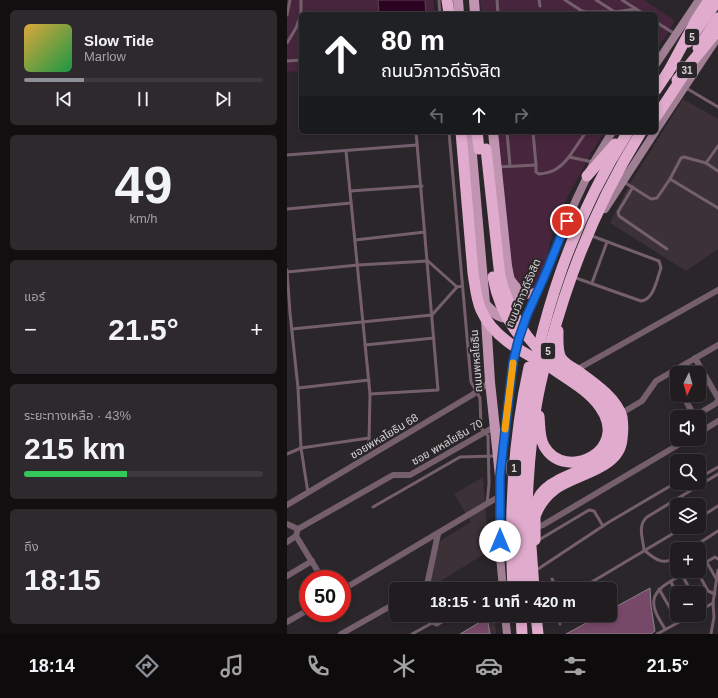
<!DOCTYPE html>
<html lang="th">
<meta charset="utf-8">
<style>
body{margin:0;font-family:Arial,"Noto Sans Thai",sans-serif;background:#2d292c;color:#f1f3f6;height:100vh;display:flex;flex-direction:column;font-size:15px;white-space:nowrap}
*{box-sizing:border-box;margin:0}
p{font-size:13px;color:#a2a1a4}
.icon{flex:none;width:22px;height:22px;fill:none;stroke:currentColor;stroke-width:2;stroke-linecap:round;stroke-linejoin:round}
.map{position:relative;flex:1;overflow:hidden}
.side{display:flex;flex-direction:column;gap:10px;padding:10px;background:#120f11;width:287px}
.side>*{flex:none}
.guide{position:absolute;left:12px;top:12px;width:359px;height:122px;border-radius:6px;box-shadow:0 2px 6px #0003,0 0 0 1px #3d3a3d;background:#202124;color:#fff;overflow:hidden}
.needle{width:26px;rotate:185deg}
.controls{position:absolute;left:383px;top:366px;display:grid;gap:8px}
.controls a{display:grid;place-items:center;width:36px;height:36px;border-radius:6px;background:#201c1f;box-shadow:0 2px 6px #0003,0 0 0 1px #3d3a3d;font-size:20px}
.speed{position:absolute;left:12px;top:570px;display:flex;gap:8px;font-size:20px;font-weight:700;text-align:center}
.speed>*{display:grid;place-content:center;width:52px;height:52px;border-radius:50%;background:#201c1f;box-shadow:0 2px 6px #0003,0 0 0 1px #3d3a3d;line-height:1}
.speed .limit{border:6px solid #d22;background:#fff;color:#111}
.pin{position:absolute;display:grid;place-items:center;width:34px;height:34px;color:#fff;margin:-17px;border:2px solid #fff;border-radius:50%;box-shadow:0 1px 4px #0007}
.me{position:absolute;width:44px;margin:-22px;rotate:0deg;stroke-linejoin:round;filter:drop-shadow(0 0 3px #0008)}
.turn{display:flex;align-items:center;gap:14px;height:84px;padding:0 16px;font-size:18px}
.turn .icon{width:52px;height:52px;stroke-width:2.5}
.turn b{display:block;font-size:28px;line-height:34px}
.lanes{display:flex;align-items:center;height:38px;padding:0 16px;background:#0003;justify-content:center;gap:20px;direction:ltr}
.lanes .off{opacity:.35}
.big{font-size:30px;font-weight:700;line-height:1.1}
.side .card{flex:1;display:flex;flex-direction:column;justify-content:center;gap:6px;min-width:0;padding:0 14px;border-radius:6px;background:#2d292c}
.side .dial{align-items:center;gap:0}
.dial b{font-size:52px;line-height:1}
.song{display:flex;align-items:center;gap:12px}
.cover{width:48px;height:48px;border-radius:6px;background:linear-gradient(135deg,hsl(40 70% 55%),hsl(140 70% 35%))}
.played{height:4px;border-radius:2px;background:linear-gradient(90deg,#8c9099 25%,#3d3a3d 25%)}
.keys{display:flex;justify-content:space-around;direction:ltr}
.heat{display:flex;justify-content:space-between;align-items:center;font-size:22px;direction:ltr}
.charge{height:6px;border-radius:3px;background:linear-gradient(90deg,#34c759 43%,#3d3a3d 0)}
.trip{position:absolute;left:102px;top:582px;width:228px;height:40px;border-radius:6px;background:#201c1f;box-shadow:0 2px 6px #0003,0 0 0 1px #3d3a3d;font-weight:700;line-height:40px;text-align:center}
.menu{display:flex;height:64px;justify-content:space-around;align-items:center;background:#0d0b0c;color:#a2a1a4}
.menu .icon{width:28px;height:28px}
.menu .selected{color:#8c9099}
.menu b{font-size:18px;color:#f1f3f6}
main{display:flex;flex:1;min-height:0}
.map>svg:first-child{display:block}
</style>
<main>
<section class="side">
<div class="card">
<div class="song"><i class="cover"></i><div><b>Slow Tide</b><p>Marlow</p></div></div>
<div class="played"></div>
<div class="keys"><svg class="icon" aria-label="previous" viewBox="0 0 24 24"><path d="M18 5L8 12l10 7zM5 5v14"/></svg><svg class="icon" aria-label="pause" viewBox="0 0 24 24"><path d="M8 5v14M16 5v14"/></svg><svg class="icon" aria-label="next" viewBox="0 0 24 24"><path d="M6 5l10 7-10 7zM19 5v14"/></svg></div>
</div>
<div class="card dial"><b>49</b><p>km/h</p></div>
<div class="card"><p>แอร์</p>
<div class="heat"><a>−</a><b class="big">21.5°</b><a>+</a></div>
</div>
<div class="card"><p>ระยะทางเหลือ · 43%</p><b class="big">215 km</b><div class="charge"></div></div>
<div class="card"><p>ถึง</p><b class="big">18:15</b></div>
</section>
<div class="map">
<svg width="431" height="634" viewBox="0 0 431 634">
<rect width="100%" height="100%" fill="#2b2629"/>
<g fill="#3b3137">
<polygon points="396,99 431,119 431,249 399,271 323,223 342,185"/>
<polygon points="196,477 202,551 141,589 153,541 184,522 167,494"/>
<polygon points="206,615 208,615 209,634 173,634"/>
</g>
<g fill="#47263d">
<polygon points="0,0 146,0 147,14 14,14 14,71 0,72"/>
<polygon points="193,0 357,0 388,21 369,51 369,14 195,14"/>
<polygon points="207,132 317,132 304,153 278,202 268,227 263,242 258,275 244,293 231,289 223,276"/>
</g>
<polygon fill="#2c0422" stroke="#5f4258" points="91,0 138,0 139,14 92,14"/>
<g fill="#774968" stroke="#898386">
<polygon points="363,588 364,606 368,631 364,634 279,634 314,615 323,615 323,610"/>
<polygon points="200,618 203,634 173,634"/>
</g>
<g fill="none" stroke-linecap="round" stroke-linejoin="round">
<g stroke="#755f6d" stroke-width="3">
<polyline points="152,0 153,14"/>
<polyline points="210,0 211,14"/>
<polyline points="252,0 253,6"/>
<polyline points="278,0 295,11 299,12 328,12 349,9"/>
<polyline points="309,0 328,12"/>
<polyline points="335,0 357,14"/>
<polyline points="14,14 14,0"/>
<polyline points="0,15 3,0"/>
<polyline points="369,22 388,34"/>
<polyline points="0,43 9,28 14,14"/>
<polyline points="0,61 14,60"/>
<polyline points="399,88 431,107"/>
<polyline points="162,132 184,382 193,398 194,428 201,436 202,484 200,504"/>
<polyline points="220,132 223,166"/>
<polyline points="246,132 249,165"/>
<polyline points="59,151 83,394 82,442"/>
<polyline points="0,155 130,145"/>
<polyline points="282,157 299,132"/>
<polyline points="419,163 431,146"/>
<path d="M211 167 249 165V172L252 174C266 173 273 168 282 157L306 162"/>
<polyline points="383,179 394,158 397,157 419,163 431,171"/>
<polyline points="337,182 364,199 370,198 383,179 431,208"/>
<polyline points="346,187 331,212 332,216 380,249"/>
<polyline points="63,191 135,186"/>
<polyline points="0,209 64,203"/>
<polyline points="68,240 138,232"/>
<polyline points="0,270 3,313 11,388 14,448 21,493"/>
<polyline points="0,272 71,265 141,261 170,287 175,286"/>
<path d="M289 278 354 301C367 300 370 278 374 268L372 261 305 236"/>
<polyline points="305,283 320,242"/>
<polyline points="5,329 145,315 170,287"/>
<polyline points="78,345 147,338"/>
<polyline points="11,388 82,380"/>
<polyline points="83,394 151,390 129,132"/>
<polyline points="0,454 14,448 82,438"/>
<polyline points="412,478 431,467"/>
<polyline points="86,507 173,457 208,456"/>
<polyline points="412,518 431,506"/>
<polyline points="250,541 302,510 307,511 316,526"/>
<polyline points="403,549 431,531"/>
<path d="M390 557C376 566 369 560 357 550 356 538 350 526 360 517L431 474"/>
<polyline points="419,561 430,580"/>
<polyline points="412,566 428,557 431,559"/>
<polyline points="248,571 322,522 390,482"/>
<polyline points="410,571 421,591 428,594"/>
<polyline points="395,575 405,593"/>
<polyline points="265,579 271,589"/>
<polyline points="384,582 390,594"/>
<polyline points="293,589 397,527"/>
<polyline points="372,589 391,622"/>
<polyline points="412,611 426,603"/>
<polyline points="271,615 273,624"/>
<path d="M378 629C374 622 368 614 367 606 363 588 390 578 403 571"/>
<polyline points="125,634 145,623 150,625 166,615"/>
<polyline points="370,634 405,615"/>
<polyline points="424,634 427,617 426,603 431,570"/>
</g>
<g stroke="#755f6d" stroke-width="6">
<polyline points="408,358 431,398"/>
<polyline points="289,370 431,290"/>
<polyline points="383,373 390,385"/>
<polyline points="396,395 405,412 411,414 428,404 431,401"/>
<polyline points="333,414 355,401 369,381 431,345"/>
<polyline points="412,433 431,421"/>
<polyline points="0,505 185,395 203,382"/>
<polyline points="0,524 11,529"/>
<polyline points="249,527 256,525 401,439"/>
<polyline points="11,529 106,475 123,475 207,427"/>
<polyline points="9,536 30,570"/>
<polyline points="0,542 9,536 10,532"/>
<polyline points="0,576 25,561"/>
<polyline points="133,589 140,585 151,534"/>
<polyline points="55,590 213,496"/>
<polyline points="0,622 21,610"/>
<polyline points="54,634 109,603"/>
</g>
<g stroke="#a07e94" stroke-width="8">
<polyline points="369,64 412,0"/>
<polyline points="369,130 431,37"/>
<polyline points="318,209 368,132"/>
<polyline points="216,589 213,556 213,476 223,385 231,338 240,315 258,275 289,200 307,162 325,132"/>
<polyline points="218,615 220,634"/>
</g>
<g stroke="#c195b2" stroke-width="10">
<polyline points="171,0 172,14"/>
<polyline points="187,0 188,14"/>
<polyline points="183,132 198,304 203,382 213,476"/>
<path d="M224 281C230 290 239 297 250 292"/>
<path d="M198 304C206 312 212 320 224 317L227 314 228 308 227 301 220 266 206 132"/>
</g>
<g stroke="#e0abcd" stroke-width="11">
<polyline points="160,0 162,14"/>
<polyline points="401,42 431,0"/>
<polyline points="411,48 431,18"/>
<polyline points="369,90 385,66"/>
<polyline points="369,117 398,73"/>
<polyline points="190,132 192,149"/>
<polyline points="300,176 328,144"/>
<path d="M252 416C253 425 252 437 257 446 278 483 344 451 313 407 301 390 280 379 263 367"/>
<path d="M249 514C253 504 259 496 267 490 287 474 333 470 335 439 336 432 336 424 335 417 330 398 306 382 291 371 286 368 278 364 274 358 270 351 271 340 271 331"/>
<polyline points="243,532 247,589"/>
<path d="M248 540C249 510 242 495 272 480"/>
<path d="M226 589C222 515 226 440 242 367"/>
<polyline points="234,615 235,634"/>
<polyline points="249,615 251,634"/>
</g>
<g stroke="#e0abcd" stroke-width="11">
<polyline points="380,74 409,20 422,0"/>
<polyline points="390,80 431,30"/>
<path d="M174 132 186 273C188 285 189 299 194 310 205 335 231 350 254 362"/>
<path d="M199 149 213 277C221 305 235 336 258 355 284 376 327 393 329 431 329 441 323 451 315 457 303 467 286 473 272 480"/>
<path d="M206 277C210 299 218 318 232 335"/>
<path d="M232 582C230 530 230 478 237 426 251 323 285 220 341 132"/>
<path d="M240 589C238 532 240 470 248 414 251 391 257 368 263 346 283 270 313 198 354 132"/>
</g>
</g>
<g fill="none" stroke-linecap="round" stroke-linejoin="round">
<defs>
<polyline id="route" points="213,541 213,476 226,362 232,338 240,315 258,275 280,221"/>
</defs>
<use href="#route" stroke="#114b97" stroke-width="10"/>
<use href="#route" stroke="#1a73e8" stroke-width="7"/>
<polyline stroke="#f59e0b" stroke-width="7" points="218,429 226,363"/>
</g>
<g text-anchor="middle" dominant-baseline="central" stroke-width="4" stroke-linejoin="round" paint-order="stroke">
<g fill="#2b2629" stroke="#a3a0a2" stroke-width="1">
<rect x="398" y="29" width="14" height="16" rx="3"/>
<rect x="390" y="62" width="20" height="16" rx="3"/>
<rect x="254" y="343" width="14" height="16" rx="3"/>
<rect x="220" y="460" width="14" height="16" rx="3"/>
</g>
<g font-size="10" font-weight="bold" fill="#d7d4d6">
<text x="405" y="37">5</text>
<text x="400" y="70">31</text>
<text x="261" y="351">5</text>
<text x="227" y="468">1</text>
</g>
<g font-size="11" fill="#d7d4d6" stroke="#2b2629">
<text transform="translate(236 293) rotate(-67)">ถนนวิภาวดีรังสิต</text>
<text transform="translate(189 361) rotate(-94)">ถนนพหลโยธิน</text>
<text transform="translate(97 436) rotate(-31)">ซอยพหลโยธิน 68</text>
<text transform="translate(160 442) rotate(-30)">ซอย พหลโยธิน 70</text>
</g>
</g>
</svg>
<div class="controls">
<a><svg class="needle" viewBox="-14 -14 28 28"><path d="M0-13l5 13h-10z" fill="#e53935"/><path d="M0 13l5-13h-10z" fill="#a2a1a4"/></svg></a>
<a><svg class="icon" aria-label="sound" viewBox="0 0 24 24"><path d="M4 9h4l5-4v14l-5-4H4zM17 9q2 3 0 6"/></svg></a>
<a><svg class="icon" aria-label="search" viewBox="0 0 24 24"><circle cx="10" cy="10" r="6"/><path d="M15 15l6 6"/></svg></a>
<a><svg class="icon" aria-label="layers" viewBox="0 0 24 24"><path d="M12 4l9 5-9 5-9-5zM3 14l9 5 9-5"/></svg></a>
<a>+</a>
<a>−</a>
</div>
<div class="speed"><div class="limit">50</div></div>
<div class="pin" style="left:280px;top:221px;background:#d93025"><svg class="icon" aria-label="arrive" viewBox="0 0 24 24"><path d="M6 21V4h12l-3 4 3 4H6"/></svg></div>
<svg class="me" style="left:213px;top:541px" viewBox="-20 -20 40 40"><circle r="19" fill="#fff"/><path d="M0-13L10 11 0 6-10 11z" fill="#1a73e8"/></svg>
<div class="trip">18:15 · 1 นาที · 420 m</div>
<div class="guide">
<div class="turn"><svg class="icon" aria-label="ahead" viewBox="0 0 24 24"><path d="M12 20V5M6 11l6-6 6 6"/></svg><div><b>80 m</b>ถนนวิภาวดีรังสิต</div></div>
<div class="lanes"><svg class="icon off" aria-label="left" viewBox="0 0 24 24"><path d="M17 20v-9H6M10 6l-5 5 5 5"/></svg><svg class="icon" aria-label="ahead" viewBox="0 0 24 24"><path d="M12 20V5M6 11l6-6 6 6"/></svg><svg class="icon off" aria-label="right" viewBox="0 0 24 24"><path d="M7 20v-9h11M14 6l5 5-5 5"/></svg></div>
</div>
</div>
</main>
<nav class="menu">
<b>18:14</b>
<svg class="icon selected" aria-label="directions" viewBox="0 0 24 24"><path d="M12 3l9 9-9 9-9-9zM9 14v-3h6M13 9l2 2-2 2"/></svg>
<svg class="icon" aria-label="music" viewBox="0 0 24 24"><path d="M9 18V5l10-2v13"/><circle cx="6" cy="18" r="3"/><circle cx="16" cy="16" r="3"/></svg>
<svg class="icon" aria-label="phone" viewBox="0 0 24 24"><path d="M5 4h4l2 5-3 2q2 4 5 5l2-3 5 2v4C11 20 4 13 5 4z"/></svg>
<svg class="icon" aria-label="climate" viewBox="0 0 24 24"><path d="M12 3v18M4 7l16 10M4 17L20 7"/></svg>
<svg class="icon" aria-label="car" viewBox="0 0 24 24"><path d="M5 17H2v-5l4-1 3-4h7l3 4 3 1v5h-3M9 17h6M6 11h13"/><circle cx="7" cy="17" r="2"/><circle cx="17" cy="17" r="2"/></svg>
<svg class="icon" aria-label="filters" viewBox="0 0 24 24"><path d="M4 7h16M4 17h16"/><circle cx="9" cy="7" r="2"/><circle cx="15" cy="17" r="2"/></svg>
<b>21.5°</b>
</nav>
